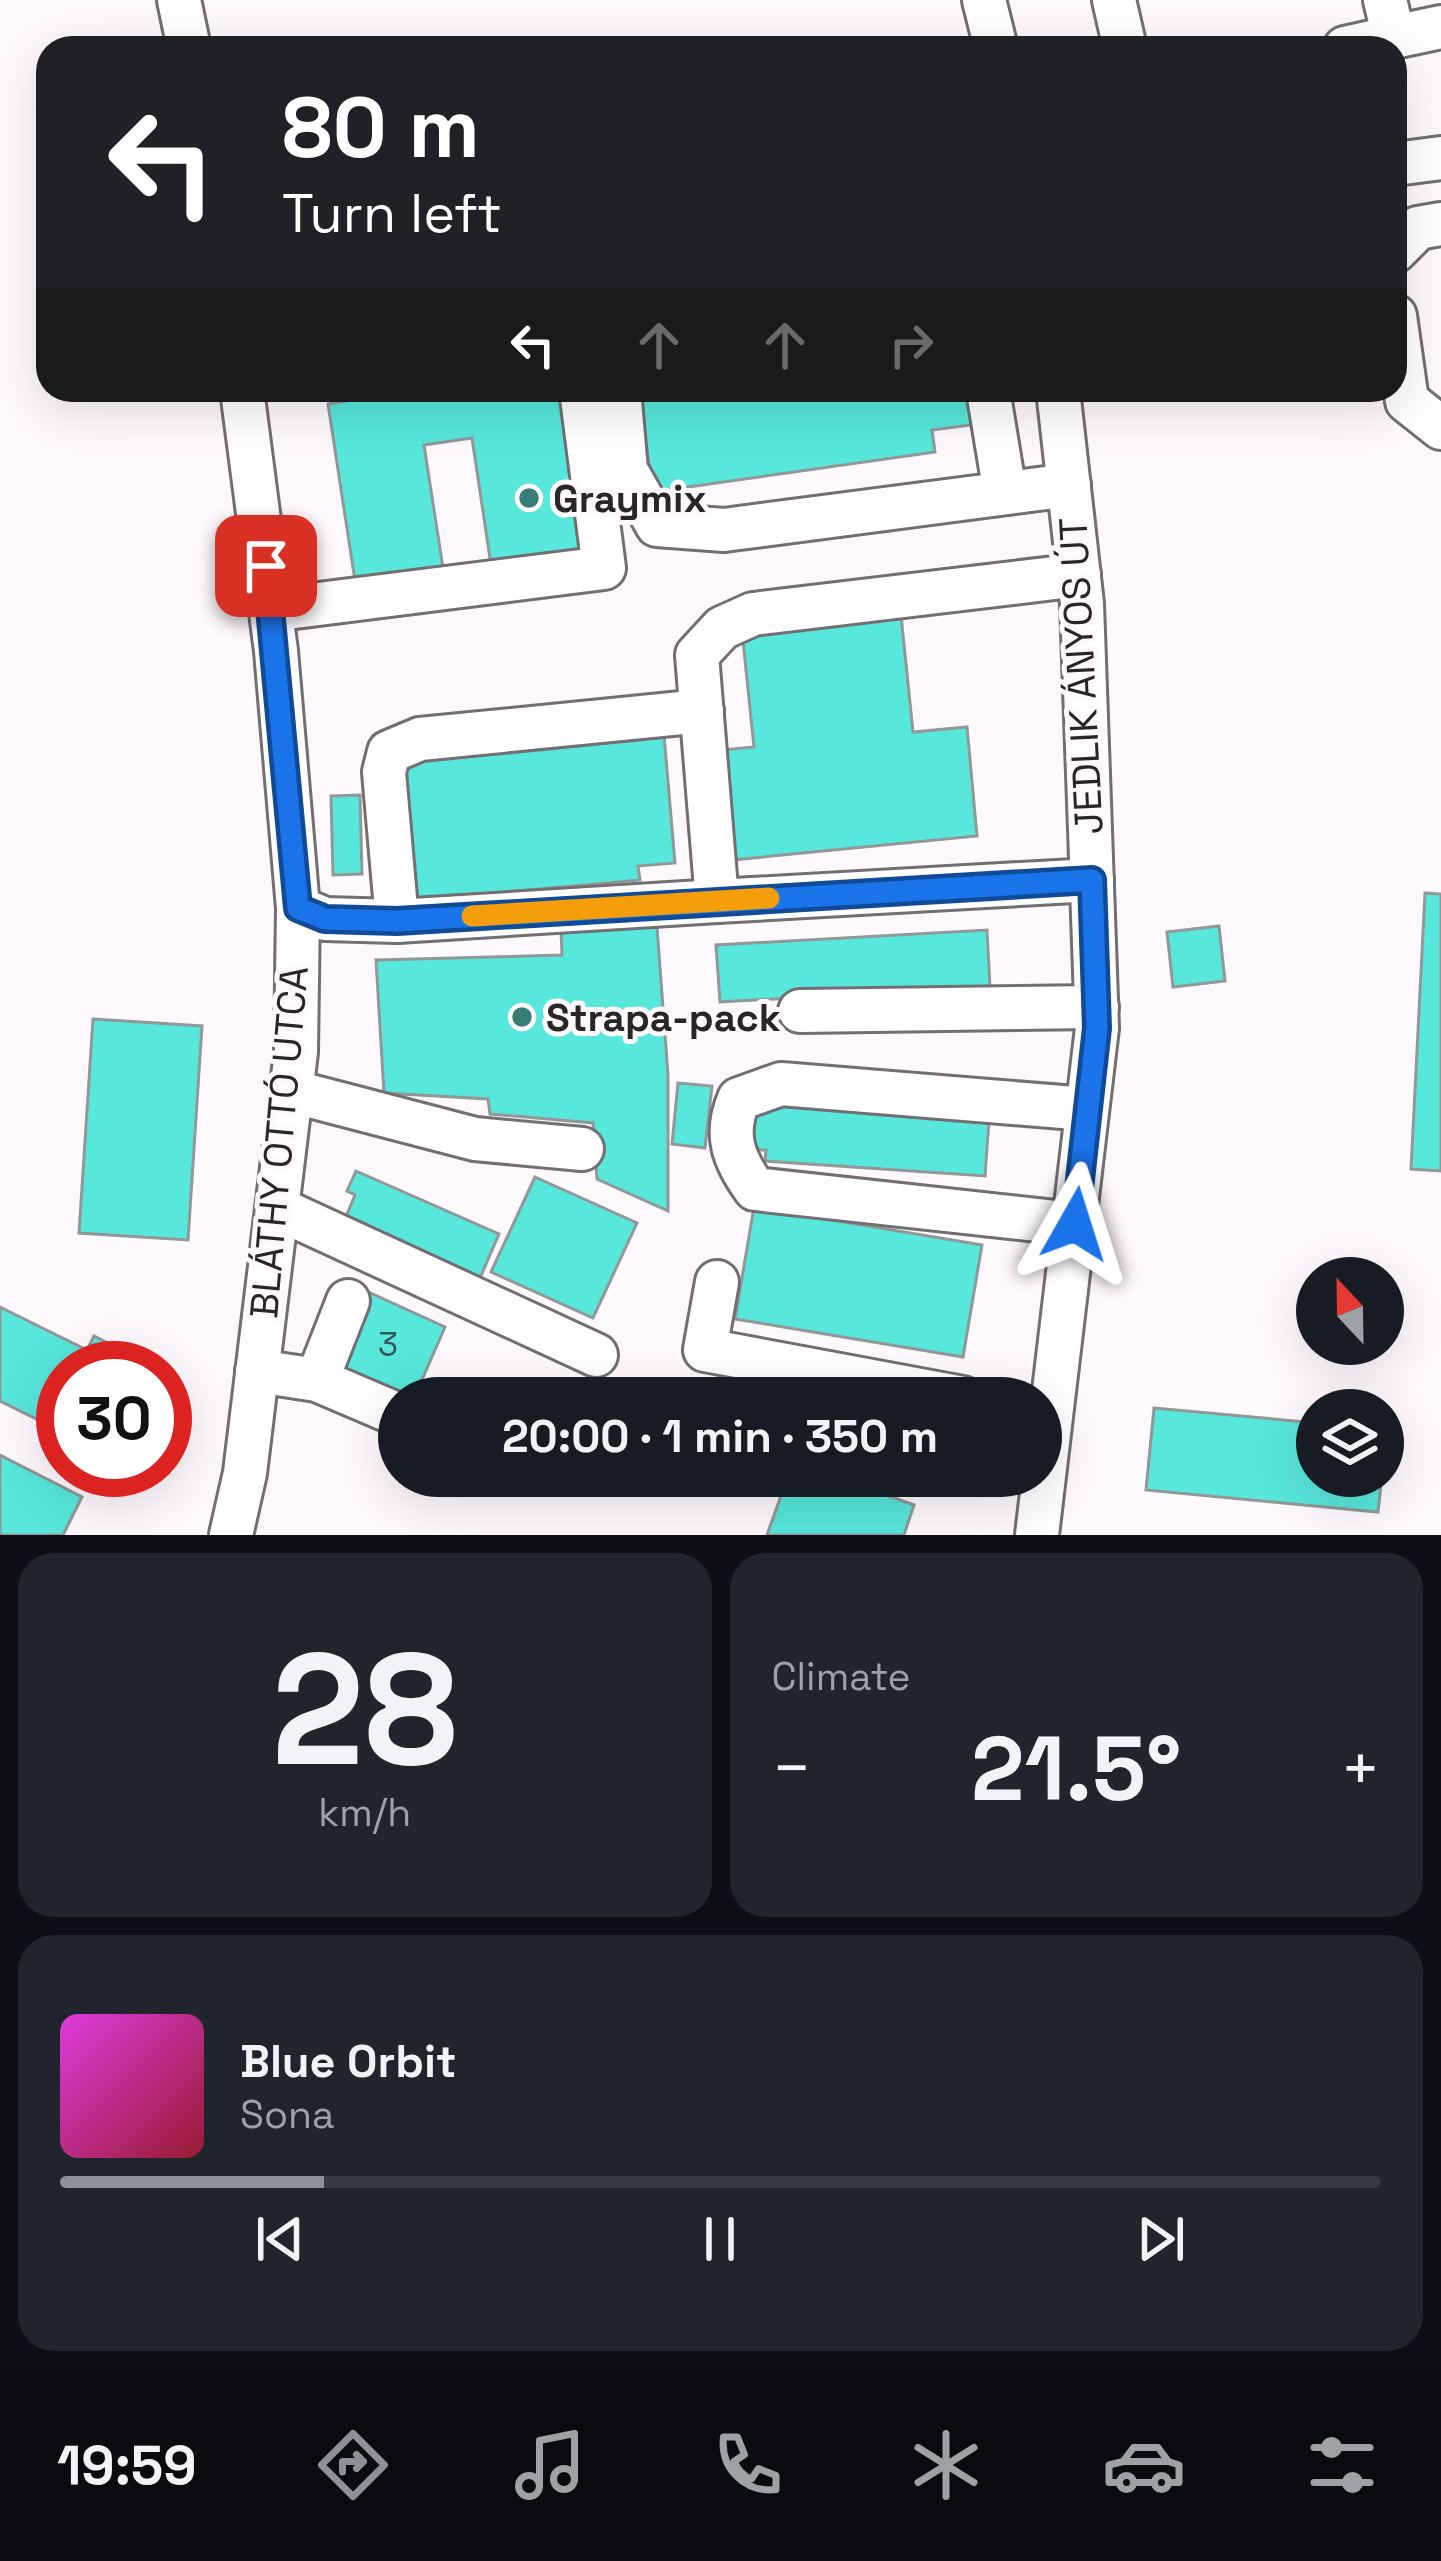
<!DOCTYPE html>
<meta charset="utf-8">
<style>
body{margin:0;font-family:"Space Grotesk",sans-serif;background:#20242c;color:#f1f3f6;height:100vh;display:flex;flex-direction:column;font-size:45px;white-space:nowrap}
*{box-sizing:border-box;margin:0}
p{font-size:39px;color:#9ea1a6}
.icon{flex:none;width:66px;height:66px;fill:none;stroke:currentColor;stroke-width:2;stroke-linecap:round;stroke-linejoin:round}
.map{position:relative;height:1535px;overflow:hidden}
.details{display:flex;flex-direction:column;gap:18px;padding:18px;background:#0d0f14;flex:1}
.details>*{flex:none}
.guide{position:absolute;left:36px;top:36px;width:1371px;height:366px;border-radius:36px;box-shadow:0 12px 48px #0002;background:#202124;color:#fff;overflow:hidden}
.needle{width:78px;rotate:338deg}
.tools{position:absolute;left:1296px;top:1257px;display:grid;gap:24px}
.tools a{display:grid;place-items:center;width:108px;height:108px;border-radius:50%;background:#171b24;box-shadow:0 12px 48px #0002;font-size:60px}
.speed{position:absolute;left:36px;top:1341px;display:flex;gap:24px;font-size:60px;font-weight:700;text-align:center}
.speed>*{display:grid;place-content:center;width:156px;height:156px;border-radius:50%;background:#171b24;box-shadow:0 12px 48px #0002;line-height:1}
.speed .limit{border:18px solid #d22;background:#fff;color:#111}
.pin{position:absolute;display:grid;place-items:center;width:102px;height:102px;color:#fff;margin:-51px;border-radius:24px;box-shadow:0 6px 18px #0006}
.me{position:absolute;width:132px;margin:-66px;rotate:6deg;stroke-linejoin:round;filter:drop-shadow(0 0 9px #0008)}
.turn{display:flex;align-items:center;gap:42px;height:252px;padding:0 48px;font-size:54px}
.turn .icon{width:156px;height:156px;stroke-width:2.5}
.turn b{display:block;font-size:84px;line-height:102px}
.lanes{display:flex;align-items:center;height:114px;padding:0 48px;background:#0003;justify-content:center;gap:60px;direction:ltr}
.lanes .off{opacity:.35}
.big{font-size:90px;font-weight:800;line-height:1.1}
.details .card{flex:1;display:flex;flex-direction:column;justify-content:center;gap:18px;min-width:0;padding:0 42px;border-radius:36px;background:#20242c}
.details .dial{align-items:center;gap:0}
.dial b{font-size:156px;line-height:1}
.song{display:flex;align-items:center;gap:36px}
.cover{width:144px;height:144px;border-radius:18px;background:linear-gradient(135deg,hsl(300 70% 55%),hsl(350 70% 35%))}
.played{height:12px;border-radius:6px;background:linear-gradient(90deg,#8c9099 20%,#363941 20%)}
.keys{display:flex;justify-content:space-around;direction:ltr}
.heat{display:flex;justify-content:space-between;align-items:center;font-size:66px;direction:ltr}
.details .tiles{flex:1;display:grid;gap:18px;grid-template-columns:1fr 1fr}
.card:last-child{grid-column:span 2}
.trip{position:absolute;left:378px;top:1377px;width:684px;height:120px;border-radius:60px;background:#171b24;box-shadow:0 12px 48px #0002;font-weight:800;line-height:120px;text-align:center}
.tab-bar{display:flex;height:192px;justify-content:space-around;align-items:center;background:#090b0e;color:#9ea1a6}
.tab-bar .icon{width:84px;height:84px}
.tab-bar .active{color:#8c9099}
.tab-bar b{font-size:54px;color:#f1f3f6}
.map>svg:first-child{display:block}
</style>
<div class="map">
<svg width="1441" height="1535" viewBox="0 0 1441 1535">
<rect width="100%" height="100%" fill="#fef9fc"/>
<g fill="#57e7db" stroke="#919897" stroke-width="3">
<polygon points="395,390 561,390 586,551 491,565 472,438 424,445 443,568 355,581 328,404 395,393"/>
<polygon points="638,390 966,390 971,425 932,430 935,452 653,492"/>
<polygon points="1289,390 1344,390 1290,398"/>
<polygon points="901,615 913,732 967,727 977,836 722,861 711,751 754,747 742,631"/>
<polygon points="664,735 675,863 638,866 640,880 406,901 393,759"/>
<polygon points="360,795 362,874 333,875 331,796"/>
<polygon points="1425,893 1441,894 1441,1171 1411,1169"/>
<polygon points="1219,926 1225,981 1173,987 1167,932"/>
<polygon points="657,927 668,1075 668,1211 597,1179 593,1123 490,1114 488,1099 384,1093 376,960 562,955 561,930"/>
<polygon points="987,930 990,987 720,1002 716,945"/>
<polygon points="93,1019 202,1026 188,1240 79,1233"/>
<polygon points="678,1083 712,1086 705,1148 672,1144"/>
<polygon points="748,1100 990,1107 985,1176 765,1161 766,1150 745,1149"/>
<polygon points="356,1171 499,1234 480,1278 345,1219 355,1195 347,1191"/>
<polygon points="535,1177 637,1223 593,1318 491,1272"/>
<polygon points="754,1207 982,1245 963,1357 735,1319"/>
<polygon points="364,1290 445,1327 414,1398 331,1363"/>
<polygon points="0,1307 87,1350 94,1336 143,1361 140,1368 63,1368 63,1432 0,1401"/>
<polygon points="1154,1408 1317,1423 1317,1476 1382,1476 1378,1512 1146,1490"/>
<polygon points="0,1455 82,1497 63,1535 0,1535"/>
<polygon points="788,1476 834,1476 914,1505 904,1535 767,1535"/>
</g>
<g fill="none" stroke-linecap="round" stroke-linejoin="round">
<defs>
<g id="minor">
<polyline points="179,0 189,48"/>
<polyline points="984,0 996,48"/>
<polyline points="1114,0 1125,48"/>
<polyline points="1385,0 1394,37 1441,27"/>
<polyline points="1345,48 1394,37"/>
<polyline points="1395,164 1441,158"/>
<polyline points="1395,251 1418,228 1441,224"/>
<polyline points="1395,316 1407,401 1441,428"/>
<polyline points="619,390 626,470 657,525 724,530 1069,485"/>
<polyline points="988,390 1005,493"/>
<polyline points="1079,575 753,614 722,628 697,655 717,901 1092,880"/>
<polyline points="271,610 604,568 581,390"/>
<polyline points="702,711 420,739 389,752 384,772 397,921 717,901"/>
<polyline points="298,908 325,919 397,921"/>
<polyline points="800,1011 1097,1007"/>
<polyline points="291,1091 475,1139 582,1149"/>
<polyline points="277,1208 596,1355"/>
<path d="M1074 1224 755 1189C733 1159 724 1134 739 1099L781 1084 1087 1109"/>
<polyline points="717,1282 705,1350 963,1398"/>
<polyline points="257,1371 317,1380 399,1415"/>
<polyline points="317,1380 348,1301"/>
<polyline points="231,1535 245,1473 296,1052 298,908 276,651 242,390"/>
<polyline points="1037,1535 1097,1028 1082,604 1058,390"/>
</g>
</defs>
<use href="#minor" stroke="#736e71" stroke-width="48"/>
<use href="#minor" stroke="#fff" stroke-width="42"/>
</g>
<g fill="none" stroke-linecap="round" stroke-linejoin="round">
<defs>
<polyline id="route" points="266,566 298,908 325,919 397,921 1092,880 1097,1028 1075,1224"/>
</defs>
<use href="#route" stroke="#114b97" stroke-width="30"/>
<use href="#route" stroke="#1a73e8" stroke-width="21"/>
<polyline stroke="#f59e0b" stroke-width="21" points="472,916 769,898"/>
</g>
<g fill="#377e77" stroke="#fef9fc" stroke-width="4.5">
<circle cx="529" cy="498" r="12"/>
<circle cx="522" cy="1017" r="12"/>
</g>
<g text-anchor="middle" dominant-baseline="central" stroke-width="10" stroke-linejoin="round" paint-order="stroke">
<g font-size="33" fill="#345655">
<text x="388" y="1345">3</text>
</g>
<g font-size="39" font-weight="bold" fill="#282628" stroke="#fef9fc" text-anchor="start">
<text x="553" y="498">Graymix</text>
<text x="546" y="1017">Strapa-pack</text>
</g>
<g font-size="39" fill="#282628" stroke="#fef9fc">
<text transform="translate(1081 676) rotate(-93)">JEDLIK ÁNYOS ÚT</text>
<text transform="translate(279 1142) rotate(-85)">BLÁTHY OTTÓ UTCA</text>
</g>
</g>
</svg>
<div class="tools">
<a><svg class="needle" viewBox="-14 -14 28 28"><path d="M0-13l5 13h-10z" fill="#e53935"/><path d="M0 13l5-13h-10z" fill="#9ea1a6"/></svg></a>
<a><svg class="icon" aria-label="layers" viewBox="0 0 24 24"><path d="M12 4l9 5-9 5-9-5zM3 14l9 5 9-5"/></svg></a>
</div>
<div class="speed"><div class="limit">30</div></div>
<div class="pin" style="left:266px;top:566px;background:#d93025"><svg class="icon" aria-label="arrive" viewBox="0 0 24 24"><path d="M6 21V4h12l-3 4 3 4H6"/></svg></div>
<svg class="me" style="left:1075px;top:1224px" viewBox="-20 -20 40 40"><path d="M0-17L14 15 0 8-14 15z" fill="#1a73e8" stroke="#fff" stroke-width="4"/></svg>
<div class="trip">20:00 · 1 min · 350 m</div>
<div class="guide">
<div class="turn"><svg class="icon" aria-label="left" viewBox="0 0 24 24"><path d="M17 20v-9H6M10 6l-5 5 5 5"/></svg><div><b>80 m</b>Turn left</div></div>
<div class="lanes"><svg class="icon" aria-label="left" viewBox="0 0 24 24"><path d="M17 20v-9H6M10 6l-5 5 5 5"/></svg><svg class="icon off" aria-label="ahead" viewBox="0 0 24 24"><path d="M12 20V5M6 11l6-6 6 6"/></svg><svg class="icon off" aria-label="ahead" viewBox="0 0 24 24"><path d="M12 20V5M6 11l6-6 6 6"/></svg><svg class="icon off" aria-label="right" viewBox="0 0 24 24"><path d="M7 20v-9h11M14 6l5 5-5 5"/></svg></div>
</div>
</div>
<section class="details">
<div class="tiles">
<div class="card dial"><b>28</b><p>km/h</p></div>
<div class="card"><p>Climate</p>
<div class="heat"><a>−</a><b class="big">21.5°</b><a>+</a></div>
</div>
<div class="card">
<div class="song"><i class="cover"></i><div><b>Blue Orbit</b><p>Sona</p></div></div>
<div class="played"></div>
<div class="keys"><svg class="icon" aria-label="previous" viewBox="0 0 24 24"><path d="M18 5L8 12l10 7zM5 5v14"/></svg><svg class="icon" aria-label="pause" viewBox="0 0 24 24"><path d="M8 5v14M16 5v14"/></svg><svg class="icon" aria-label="next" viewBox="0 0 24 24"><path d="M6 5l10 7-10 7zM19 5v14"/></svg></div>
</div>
</div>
</section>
<nav class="tab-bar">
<b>19:59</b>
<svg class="icon active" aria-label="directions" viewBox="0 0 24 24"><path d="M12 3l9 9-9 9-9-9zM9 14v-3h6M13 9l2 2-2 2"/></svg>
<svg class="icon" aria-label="music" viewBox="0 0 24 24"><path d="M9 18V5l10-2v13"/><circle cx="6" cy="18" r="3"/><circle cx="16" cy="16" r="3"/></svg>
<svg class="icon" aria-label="phone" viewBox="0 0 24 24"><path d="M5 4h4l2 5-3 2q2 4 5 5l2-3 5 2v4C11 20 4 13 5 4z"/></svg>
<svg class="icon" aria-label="climate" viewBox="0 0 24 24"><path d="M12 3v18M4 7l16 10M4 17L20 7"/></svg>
<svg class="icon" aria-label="car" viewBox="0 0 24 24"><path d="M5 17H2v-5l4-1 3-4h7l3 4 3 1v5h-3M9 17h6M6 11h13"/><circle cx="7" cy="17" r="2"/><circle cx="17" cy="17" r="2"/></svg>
<svg class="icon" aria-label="filters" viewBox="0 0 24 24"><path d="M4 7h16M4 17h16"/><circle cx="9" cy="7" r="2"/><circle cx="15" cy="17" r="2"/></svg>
</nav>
